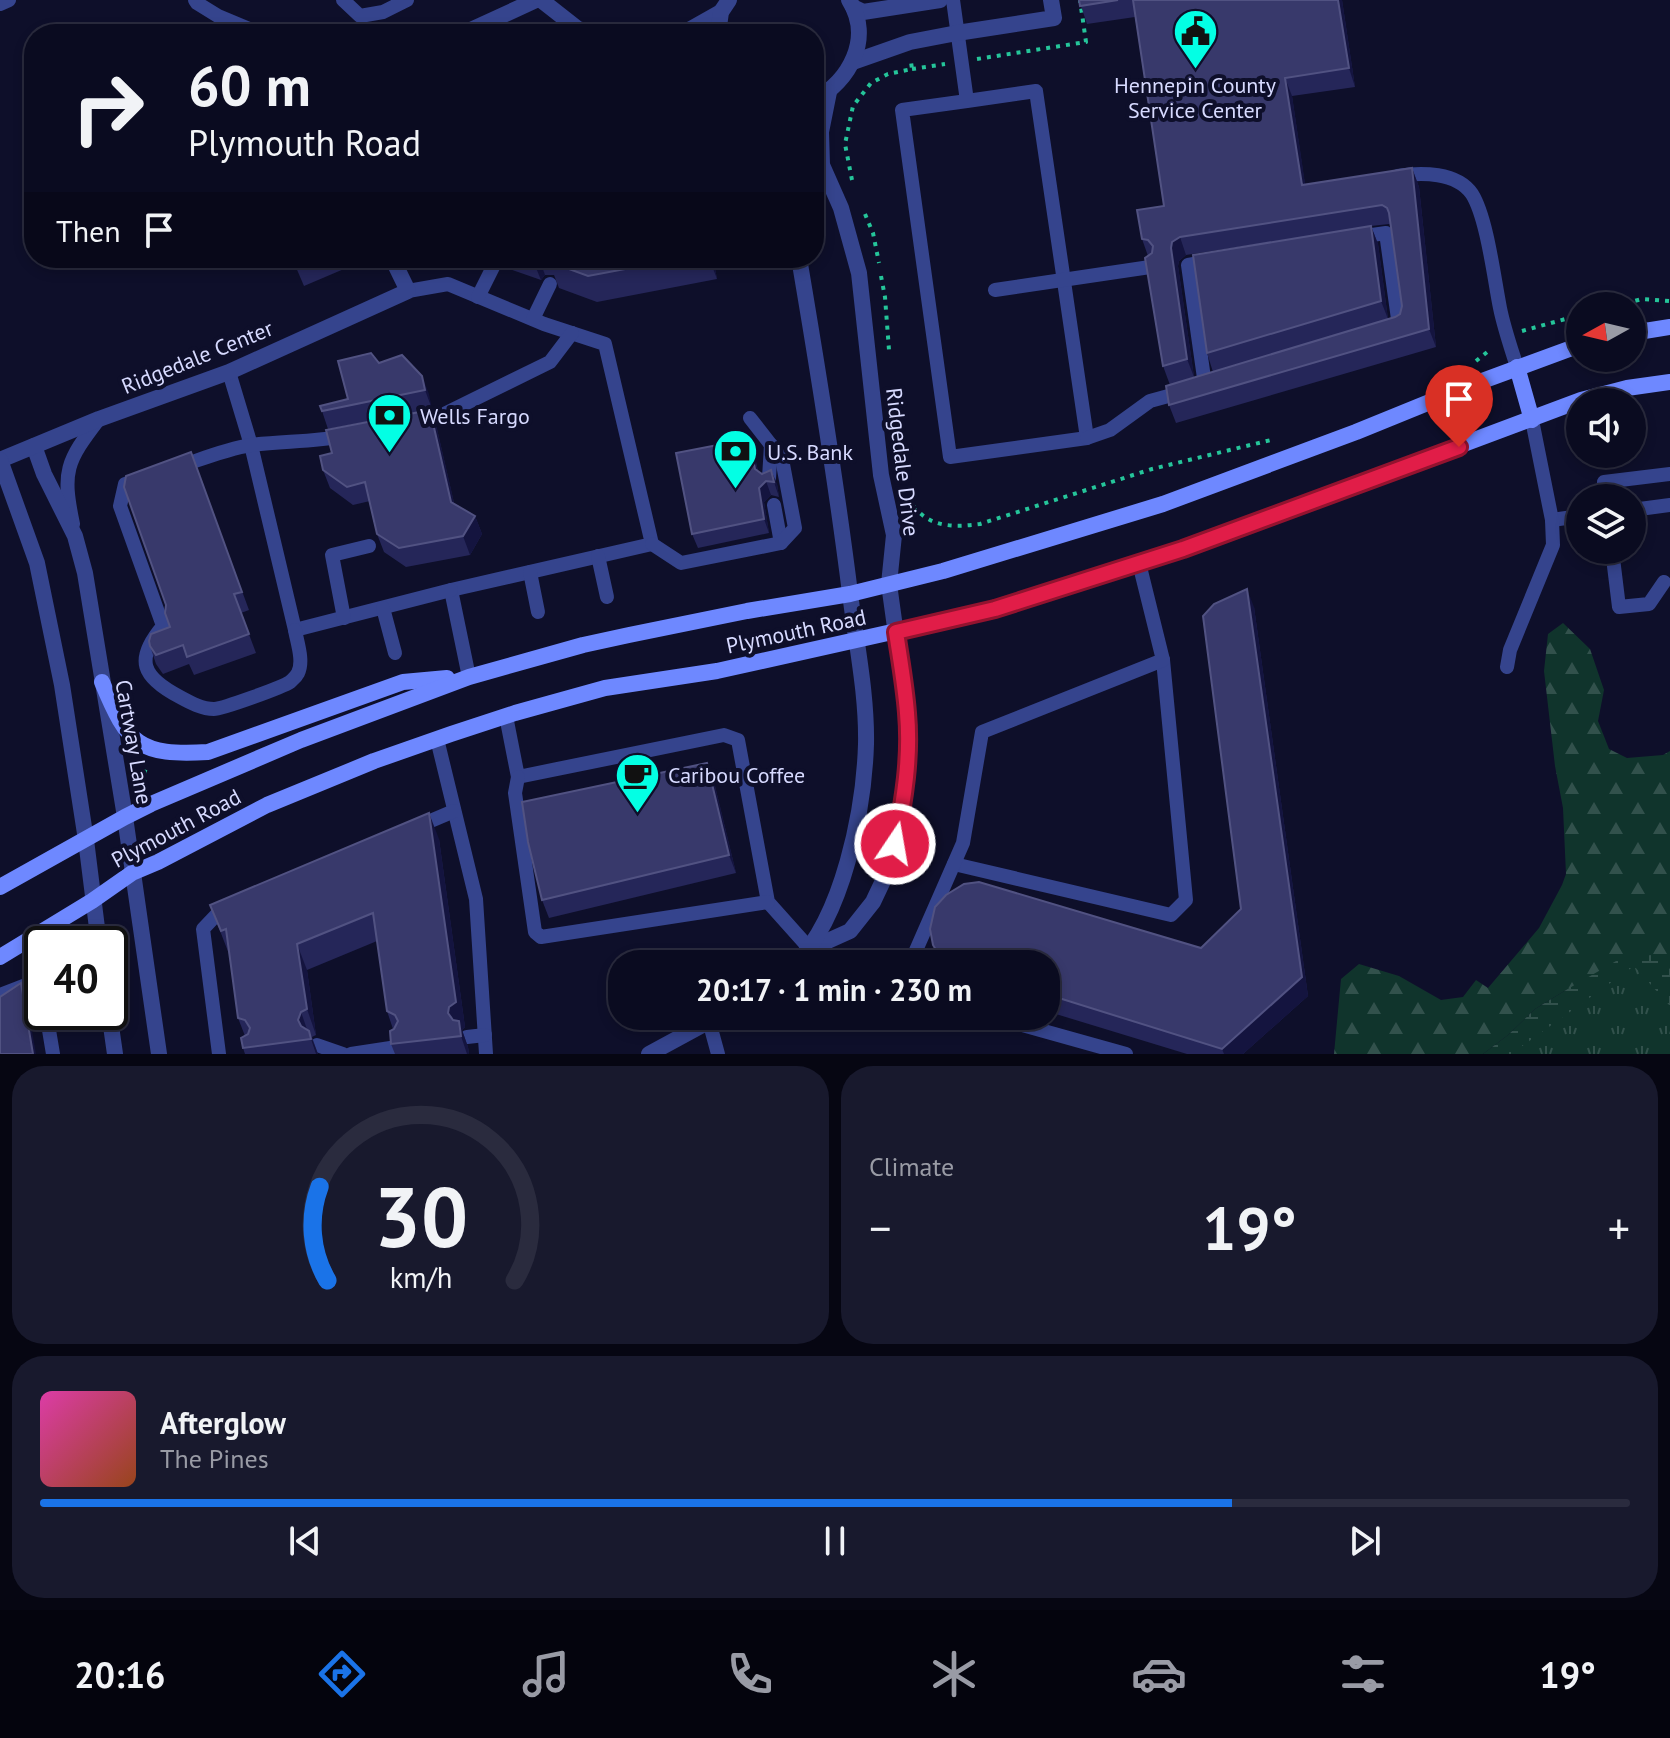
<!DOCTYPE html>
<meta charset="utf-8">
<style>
body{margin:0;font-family:"PT Sans",sans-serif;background:#18192d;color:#f1f3f6;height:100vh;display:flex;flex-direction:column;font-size:30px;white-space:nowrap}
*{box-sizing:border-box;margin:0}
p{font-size:26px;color:#999ba5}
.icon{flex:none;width:44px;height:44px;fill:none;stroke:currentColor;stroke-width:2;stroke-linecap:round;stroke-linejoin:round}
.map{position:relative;height:1054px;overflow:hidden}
.details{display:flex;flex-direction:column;gap:12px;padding:12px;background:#060612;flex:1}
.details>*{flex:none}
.hud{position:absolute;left:24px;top:24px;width:800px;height:244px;border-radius:32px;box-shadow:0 4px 12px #0003,0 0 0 2px #2a2b3e;background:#0a0b20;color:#f1f3f6;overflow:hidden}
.needle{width:52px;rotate:262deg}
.fabs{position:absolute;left:1566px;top:292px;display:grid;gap:16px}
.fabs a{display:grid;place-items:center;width:80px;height:80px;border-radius:50%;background:#0a0b20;box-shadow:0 4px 12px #0003,0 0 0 2px #2a2b3e;font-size:40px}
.speed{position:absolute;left:24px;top:926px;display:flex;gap:16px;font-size:40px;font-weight:700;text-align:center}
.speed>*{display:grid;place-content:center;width:104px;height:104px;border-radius:50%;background:#0a0b20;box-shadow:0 4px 12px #0003,0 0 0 2px #2a2b3e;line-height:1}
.speed .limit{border:4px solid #111;border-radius:12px;background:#fff;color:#111}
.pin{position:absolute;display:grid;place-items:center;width:68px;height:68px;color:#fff;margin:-82px -34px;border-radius:50% 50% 50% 0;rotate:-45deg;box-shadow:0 0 8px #0007}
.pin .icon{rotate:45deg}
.me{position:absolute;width:88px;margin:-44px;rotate:12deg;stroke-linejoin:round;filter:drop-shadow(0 0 6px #0008)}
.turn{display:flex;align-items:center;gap:28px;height:168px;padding:0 32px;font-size:36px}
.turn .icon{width:104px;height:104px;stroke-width:2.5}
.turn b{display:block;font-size:56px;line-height:68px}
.then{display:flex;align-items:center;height:76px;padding:0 32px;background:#0003;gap:16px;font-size:30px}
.big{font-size:60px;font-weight:800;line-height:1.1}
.details .widget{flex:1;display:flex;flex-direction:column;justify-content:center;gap:12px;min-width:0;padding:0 28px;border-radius:32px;background:#18192d}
.details .dial{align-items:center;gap:0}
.dial svg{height:208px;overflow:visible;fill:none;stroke:#2a2b3e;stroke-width:7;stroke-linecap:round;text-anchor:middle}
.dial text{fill:#f1f3f6;stroke:none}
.song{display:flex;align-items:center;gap:24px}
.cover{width:96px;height:96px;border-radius:12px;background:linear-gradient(135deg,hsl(320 70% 55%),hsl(20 70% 35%))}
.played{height:8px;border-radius:4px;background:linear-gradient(90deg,#1a73e8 75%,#2a2b3e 75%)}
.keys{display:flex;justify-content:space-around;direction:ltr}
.heat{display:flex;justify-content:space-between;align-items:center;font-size:44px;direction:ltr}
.details .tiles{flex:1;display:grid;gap:12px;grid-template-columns:1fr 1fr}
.widget:last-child{grid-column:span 2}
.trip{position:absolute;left:608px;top:950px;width:452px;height:80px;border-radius:32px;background:#0a0b20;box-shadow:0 4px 12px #0003,0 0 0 2px #2a2b3e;font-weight:800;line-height:80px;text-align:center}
.menu{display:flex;height:128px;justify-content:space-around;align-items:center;background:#04040d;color:#999ba5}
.menu .icon{width:56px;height:56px}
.menu .selected{color:#1a73e8}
.menu b{font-size:36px;color:#f1f3f6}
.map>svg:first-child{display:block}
</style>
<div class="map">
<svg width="1670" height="1054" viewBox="0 0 1670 1054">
<defs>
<pattern id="forest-firs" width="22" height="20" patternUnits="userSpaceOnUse" patternTransform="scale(2)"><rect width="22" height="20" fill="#10342c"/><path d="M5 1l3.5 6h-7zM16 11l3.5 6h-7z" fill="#32514c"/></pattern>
<pattern id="wetland-marsh" width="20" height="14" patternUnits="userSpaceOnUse" patternTransform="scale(2)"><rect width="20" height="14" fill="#10342c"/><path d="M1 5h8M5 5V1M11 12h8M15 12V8" fill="none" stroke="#32514c"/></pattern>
<pattern id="park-tufts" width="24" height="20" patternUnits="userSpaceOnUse" patternTransform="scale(2)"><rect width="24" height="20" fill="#10342c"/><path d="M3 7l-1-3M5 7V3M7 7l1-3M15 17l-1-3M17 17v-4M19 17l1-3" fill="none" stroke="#32514c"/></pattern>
</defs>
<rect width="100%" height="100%" fill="#0e0f2a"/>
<polygon fill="url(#forest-firs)" points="1563,623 1590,649 1604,690 1598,721 1609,749 1627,758 1663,755 1670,751 1670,969 1566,990 1535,1009 1508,1035 1483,1054 1334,1054 1341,979 1359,964 1399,976 1441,1000 1463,997 1476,980 1488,988 1539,928 1562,885 1566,874 1563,808 1555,766 1544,671 1548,634"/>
<polygon fill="url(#wetland-marsh)" points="1653,955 1670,969 1670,1054 1483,1054 1508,1035 1535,1009 1566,990 1623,957"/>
<polygon fill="url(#park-tufts)" points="1634,966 1670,1006 1670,1054 1511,1054"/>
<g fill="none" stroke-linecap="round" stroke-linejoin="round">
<g stroke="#25c59a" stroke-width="4" stroke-dasharray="4 6" stroke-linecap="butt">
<polyline points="977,59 1086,42 1080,0"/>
<polyline points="912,69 945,64"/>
<polyline points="852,180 845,144 853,106 871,83 888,74 912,69 911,62"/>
<polyline points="865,214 873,233 879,263"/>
<polyline points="881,276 885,297 889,350"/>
<polyline points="1616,306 1642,299 1670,301"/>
<polyline points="1522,331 1580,315"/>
<polyline points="1476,361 1491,349"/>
<path d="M908 498C925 527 949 528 980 524L1152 469 1275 439"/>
<polyline points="141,783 147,765"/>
</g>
<g stroke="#35448d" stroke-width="14">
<polyline points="195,0 197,3 218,16 261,34"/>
<polyline points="343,0 360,16 383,12 407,0"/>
<polyline points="953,0 967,101 902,110 950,457 1087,438 1036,91 967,101"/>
<polyline points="0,4 9,0"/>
<path d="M1398 176C1421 172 1457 172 1472 194 1487 218 1494 278 1500 308 1504 328 1511 348 1517 367"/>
<polyline points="1358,237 1386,233 1399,326 1394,328"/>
<polyline points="995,290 1150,267"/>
<polyline points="408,291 448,284 544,324 605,344 652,544 451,590 469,677"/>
<polyline points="478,297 495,263"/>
<polyline points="533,319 550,284"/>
<polyline points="229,372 251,445 295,630 451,590"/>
<polyline points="1205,385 1188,265 1211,261"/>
<polyline points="417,422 434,419 550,362 572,333"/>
<polyline points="1087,438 1110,430 1150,401 1183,392"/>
<path d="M178 467C202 459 226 449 251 445 282 441 314 442 345 436"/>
<polyline points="769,478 771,445"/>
<path d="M139 479 125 484 120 506 163 626C134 660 142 677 180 697 191 703 202 709 214 709 222 709 283 687 290 682 293 679 296 677 298 673 304 661 297 642 295 630"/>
<polyline points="1606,498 1604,482 1670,474"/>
<polyline points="774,505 781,543"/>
<polyline points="1632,510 1670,505"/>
<polyline points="1552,520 1580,516"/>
<path d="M73 524C62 471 66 462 99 419"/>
<polyline points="652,544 681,563 781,543 795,528 782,459 750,418"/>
<polyline points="1612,550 1619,607 1649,604 1664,582"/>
<polyline points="598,556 607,597"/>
<polyline points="530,572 538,612"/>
<polyline points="383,608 395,653"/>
<polyline points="344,618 332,555 369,546"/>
<polyline points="1507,667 1510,650 1553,545 1552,520 1532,420"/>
<polyline points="506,716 518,777 724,735 738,740 768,902 810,949 820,964"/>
<polyline points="437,739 476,899 486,1054"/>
<polyline points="518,777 515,793 535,932 541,937 768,902"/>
<polyline points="414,828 454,811"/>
<polyline points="954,864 1171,915 1186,900 1163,660"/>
<polyline points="910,964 963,843 982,732 1163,660 1139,563"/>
<polyline points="0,995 31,983 42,992"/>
<polyline points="46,1012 53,1054"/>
<polyline points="990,1016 1126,1054"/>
<polyline points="709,1021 718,1054"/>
<polyline points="467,1037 485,1035"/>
<polyline points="317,1045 343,1054"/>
<polyline points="219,1054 203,929 222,909 230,906"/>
<polyline points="351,1054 397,1047"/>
</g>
<g stroke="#35448d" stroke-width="16">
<polyline points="853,7 863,12 940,0"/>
<polyline points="462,34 536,0"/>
<polyline points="853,62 910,42 957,33 1054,18 1051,0"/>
<polyline points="34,446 44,474 75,536 85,573 125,817"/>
<polyline points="0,460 99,419 229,372 408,291 392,258"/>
<polyline points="0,460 37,563 62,685 86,840"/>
</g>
<g stroke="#35448d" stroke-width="16">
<polyline points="541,0 578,29 594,34"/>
<polyline points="682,34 721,12"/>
<polyline points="718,34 721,12 729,0"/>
<path d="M814 100C850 81 873 38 849 0"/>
<polyline points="125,817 159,1054"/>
<polyline points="86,840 99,944"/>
<polyline points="810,949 850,931 873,902 890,866 904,800 908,755 907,714 889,584 894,535 881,475 859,273 841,208 822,165 821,132 829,92"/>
<path d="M795 964C843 917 864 810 866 744 867 694 856 643 850 593 836 481 818 370 799 258"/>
<polyline points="109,1012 115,1054"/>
<polyline points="649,1054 719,1016"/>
</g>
<g stroke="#6e88ff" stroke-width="16">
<polyline points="1632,333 1670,327"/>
<polyline points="1517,367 1532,420"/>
<path d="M102 682C128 745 139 756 208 752L403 682 447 678"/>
<polyline points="0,887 125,817 151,804 301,740 469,677 583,645 629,635 747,611 850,594 943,571 1163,504 1356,432 1474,384 1580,345"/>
<polyline points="0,957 92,901 132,873 158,862 267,805 374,761 451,734 515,713 605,688 717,671 995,609 1183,549 1581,400 1627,388 1670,382"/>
</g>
</g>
<g fill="#252659">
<polygon points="1079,0 1342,0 1355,87 1292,96 1305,185 1412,168 1419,187 1436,347 1176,423 1169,405 1395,317 1400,314 1402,306 1391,225 1389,224 1371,226 1378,244 1388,319 1213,372 1207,353 1348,230 1186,255 1179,261 1178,266 1194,377 1170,385 1163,366 1148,256 1142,239 1164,206 1135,17 1087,24"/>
<polygon points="192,258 213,258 195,266"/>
<polygon points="292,258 348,258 351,266 304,286"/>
<polygon points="501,258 713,258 717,279 597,302 559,288 554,275 545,275 541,280 504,267"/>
<polygon points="379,363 422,376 432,409 328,429 322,411 348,399"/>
<polygon points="430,410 437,429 454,503 475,516 482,534 470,555 406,567 384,552 377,534 370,501 353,505 330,488 323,470 332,453"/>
<polygon points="749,439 754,453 758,471 777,484 779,497 771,495 764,502 769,533 698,548 692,534"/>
<polygon points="191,452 249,610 241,613 256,653 194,675 189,664 163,674 156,664 150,646 170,627"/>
<polygon points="1254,607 1308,996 1243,1054 1187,1054 1046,1011 1046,964 939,964 933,945 1201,948 1241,909"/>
<polygon points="714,782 736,873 549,918 542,900"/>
<polygon points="439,839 465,1027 462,1030 468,1047 469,1054 395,1054 391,1044 393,1029 387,1011 377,941 307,970 316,1035 312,1037 318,1054 245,1054 243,1048 245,1036 238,1018 229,954 210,905"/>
</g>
<g fill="#14143f">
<polygon points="1338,0 1342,0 1355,87 1349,68"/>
<polygon points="1285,78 1292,96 1308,203 1302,185"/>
<polygon points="1412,168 1419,187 1436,347 1429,329"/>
<polygon points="1371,226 1378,244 1388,319 1381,301"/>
<polygon points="1180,237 1186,255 1179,261 1178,266 1194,377 1187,359 1171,248 1172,242"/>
<polygon points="532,258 539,258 545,275 541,280"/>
<polygon points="709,258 713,258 717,279"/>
<polygon points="422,376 429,394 432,409 425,390"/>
<polygon points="430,410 437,429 458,520 451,502"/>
<polygon points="749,439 754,453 760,483 755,469"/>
<polygon points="771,470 777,484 779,497 774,482"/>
<polygon points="766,481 771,495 764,502 769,533 764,519 759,488"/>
<polygon points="475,516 482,534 470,555 463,536"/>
<polygon points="1247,589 1254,607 1308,996 1243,1054 1224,1054 1222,1049 1302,977"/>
<polygon points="707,763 714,782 736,873 729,855"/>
<polygon points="429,813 439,839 465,1027 462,1030 468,1047 469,1054 467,1054 461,1036 448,1013"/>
<polygon points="297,944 307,970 316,1035 307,1009"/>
<polygon points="21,983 27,1002 36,1054 33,1054"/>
<polygon points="301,1012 310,1038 305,1039 298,1020"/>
<polygon points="309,1031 318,1054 316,1054 311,1039"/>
</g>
<g fill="#38396b" stroke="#515282" stroke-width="2">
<polygon points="1079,0 1118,0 1080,6"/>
<polygon points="1133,0 1338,0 1349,68 1285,78 1302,185 1412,168 1429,329 1169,405 1166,386 1395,317 1400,314 1402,306 1389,213 1387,208 1382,205 1180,237 1172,242 1171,248 1187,359 1163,366 1145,258 1152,253 1153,246 1148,240 1142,239 1137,210 1164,206"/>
<polygon points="491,28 493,34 478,34"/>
<polygon points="1371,226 1381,301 1207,353 1193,255"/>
<polygon points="293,258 320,258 297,268"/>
<polygon points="550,258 684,258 588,276 550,262"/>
<polygon points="371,353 379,363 402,355 422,376 425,390 322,411 320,406 348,399 338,361"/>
<polygon points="430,410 451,502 475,516 463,536 399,548 377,534 365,482 347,487 323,470 320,456 332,453 326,430"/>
<polygon points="749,439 755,469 762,474 771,470 774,482 766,481 759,488 764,519 692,534 676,453"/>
<polygon points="191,452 242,592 234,594 249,634 187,657 183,645 156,655 150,646 149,641 151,634 170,627 165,613 166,605 124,487 126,476"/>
<polygon points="1247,589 1302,977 1222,1049 1046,994 1046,964 951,964 942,960 933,945 930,929 935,907 946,895 964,884 979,882 1201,948 1241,909 1203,616 1214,604"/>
<polygon points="707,763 729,855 542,900 528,842 522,802"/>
<polygon points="429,813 456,1002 449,1007 448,1013 453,1020 459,1021 461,1036 391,1044 390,1031 394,1029 398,1021 395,1015 387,1011 373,913 297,944 307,1009 301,1012 298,1020 301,1026 309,1031 311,1039 243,1048 241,1038 248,1034 250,1028 245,1020 238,1018 226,929 221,931 210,905"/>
<polygon points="21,983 33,1054 0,1054 0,997"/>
</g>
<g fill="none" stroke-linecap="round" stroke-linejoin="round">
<defs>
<path id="route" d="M895 844C904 800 911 757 907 713 905 686 900 659 896 632L995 609 1183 549 1459 447"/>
</defs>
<use href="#route" stroke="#92132f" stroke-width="20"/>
<use href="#route" stroke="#e11d48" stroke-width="14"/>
</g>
<defs>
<symbol id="civic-pin" viewBox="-11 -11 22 30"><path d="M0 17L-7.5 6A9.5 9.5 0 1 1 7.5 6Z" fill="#03ffe4" stroke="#0e0f2a"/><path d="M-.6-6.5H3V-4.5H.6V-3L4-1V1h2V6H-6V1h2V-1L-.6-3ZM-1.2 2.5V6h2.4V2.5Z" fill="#111"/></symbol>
<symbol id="bank-pin" viewBox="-11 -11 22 30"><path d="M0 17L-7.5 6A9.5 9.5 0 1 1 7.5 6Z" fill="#03ffe4" stroke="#0e0f2a"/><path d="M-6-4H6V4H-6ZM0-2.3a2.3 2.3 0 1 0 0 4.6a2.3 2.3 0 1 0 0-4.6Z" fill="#111"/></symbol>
<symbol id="cafe-pin" viewBox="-11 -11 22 30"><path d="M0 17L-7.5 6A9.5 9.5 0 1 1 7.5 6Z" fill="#03ffe4" stroke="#0e0f2a"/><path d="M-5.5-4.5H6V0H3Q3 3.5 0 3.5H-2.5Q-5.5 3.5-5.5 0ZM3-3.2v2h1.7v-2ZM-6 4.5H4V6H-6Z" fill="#111"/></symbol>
</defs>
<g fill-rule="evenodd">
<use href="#civic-pin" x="1170" y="6" width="51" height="69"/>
<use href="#bank-pin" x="364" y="390" width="51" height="69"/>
<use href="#bank-pin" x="710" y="426" width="51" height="69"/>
<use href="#cafe-pin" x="612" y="750" width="51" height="69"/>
</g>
<g text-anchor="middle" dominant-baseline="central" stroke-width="8" stroke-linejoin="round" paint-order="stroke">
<g font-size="22" fill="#d7daff" stroke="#0e0f2a" text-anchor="start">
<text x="1195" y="85" text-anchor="middle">Hennepin County<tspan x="1195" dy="25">Service Center</tspan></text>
<text x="420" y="416">Wells Fargo</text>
<text x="767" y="452">U.S. Bank</text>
<text x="668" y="775">Caribou Coffee</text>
</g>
<g font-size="22" fill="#d7daff" stroke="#0e0f2a">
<text transform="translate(197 357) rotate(-22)">Ridgedale Center</text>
<text transform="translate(903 462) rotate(83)">Ridgedale Drive</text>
<text transform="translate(796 631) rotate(-12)">Plymouth Road</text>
<text transform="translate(134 742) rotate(80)">Cartway Lane</text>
<text transform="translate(176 828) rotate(-28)">Plymouth Road</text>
</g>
</g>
</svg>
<div class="fabs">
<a><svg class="needle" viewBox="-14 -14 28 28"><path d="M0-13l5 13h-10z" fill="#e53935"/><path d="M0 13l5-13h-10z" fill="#999ba5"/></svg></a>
<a><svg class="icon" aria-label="sound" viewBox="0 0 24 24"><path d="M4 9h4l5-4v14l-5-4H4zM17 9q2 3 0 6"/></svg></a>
<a><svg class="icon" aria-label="layers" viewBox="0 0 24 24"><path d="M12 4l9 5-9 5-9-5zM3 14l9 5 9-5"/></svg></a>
</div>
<div class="speed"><div class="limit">40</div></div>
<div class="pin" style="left:1459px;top:447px;background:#d93025"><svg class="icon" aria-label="arrive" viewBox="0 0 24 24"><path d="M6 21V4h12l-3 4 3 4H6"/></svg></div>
<svg class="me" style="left:895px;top:844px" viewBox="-20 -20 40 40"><circle r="17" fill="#e11d48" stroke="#fff" stroke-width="3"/><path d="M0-11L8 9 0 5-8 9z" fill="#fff"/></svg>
<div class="trip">20:17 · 1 min · 230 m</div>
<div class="hud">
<div class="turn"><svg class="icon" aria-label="right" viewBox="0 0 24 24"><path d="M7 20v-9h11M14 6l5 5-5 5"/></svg><div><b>60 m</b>Plymouth Road</div></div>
<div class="then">Then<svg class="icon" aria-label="arrive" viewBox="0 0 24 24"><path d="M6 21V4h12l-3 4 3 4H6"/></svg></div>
</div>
</div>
<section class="details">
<div class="tiles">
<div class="widget dial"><svg viewBox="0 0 100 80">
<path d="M14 69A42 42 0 1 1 86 69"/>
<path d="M14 69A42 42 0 0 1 11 33" stroke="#1a73e8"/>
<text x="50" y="56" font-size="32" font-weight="700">30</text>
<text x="50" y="72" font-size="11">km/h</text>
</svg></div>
<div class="widget"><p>Climate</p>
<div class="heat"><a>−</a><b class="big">19°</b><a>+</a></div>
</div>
<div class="widget">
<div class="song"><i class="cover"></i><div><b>Afterglow</b><p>The Pines</p></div></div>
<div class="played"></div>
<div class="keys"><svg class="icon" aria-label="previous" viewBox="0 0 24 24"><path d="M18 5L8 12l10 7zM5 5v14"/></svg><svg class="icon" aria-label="pause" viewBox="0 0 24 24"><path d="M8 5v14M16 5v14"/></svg><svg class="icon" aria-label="next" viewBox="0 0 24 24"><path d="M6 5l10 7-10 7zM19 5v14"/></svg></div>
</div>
</div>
</section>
<nav class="menu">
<b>20:16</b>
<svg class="icon selected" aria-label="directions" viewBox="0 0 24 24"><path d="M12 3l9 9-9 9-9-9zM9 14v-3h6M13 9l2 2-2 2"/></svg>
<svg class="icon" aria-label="music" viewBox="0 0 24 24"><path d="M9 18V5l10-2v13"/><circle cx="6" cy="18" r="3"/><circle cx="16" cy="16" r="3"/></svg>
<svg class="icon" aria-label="phone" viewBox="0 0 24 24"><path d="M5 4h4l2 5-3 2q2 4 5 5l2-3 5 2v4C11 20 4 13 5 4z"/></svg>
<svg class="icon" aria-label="climate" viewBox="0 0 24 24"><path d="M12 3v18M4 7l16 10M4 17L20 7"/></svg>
<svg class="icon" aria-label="car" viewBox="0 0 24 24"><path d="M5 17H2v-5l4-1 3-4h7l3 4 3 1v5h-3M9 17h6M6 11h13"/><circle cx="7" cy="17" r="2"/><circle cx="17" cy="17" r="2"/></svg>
<svg class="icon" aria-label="filters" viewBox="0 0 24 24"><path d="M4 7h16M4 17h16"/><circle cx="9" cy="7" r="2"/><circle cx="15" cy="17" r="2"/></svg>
<b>19°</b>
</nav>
